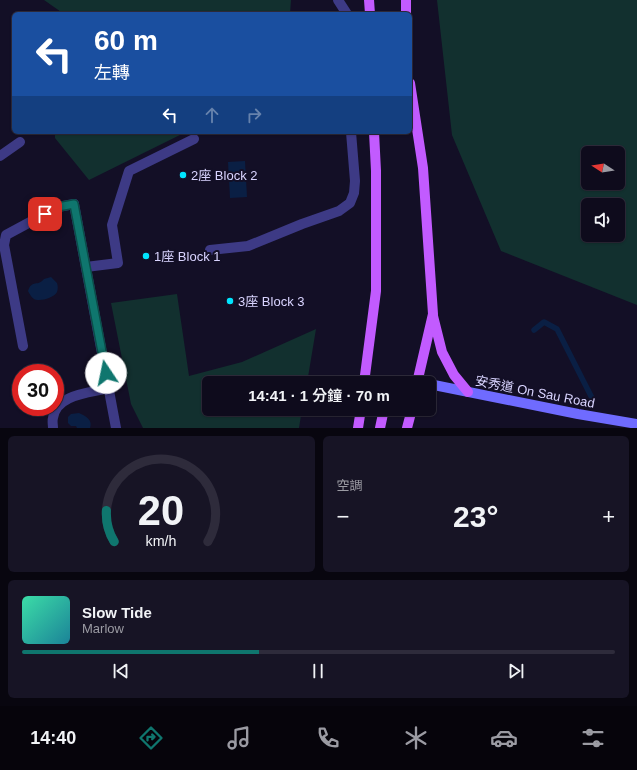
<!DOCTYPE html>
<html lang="zh-TW">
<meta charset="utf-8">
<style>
body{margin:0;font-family:Helvetica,"Noto Sans TC",sans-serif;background:#171425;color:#f1f3f6;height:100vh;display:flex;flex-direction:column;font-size:15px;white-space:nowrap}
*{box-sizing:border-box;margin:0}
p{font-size:13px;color:#9b9ba3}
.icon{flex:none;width:22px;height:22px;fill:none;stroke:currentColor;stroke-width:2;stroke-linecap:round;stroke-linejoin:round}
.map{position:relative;height:428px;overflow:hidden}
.drawer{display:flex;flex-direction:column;gap:8px;padding:8px;background:#08060f;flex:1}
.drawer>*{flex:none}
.hud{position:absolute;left:12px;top:12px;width:400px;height:122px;border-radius:6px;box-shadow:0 1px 3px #0004,0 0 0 1px #2e2b3b;background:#1a4fa0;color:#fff;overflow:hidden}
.needle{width:26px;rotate:282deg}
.controls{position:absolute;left:581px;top:146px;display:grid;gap:8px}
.controls a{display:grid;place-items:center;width:44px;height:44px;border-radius:6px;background:#0e0b1c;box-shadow:0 1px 3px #0004,0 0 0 1px #2e2b3b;font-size:20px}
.speed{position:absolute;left:12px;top:364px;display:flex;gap:8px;font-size:20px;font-weight:700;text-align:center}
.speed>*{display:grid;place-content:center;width:52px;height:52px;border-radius:50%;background:#0e0b1c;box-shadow:0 1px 3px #0004,0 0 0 1px #2e2b3b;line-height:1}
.speed .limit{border:6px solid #d22;background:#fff;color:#111}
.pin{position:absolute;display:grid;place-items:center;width:34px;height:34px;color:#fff;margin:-17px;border-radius:8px;box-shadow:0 2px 6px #0006}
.me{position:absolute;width:44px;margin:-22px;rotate:349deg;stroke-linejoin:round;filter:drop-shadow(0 0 3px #0008)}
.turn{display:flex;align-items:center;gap:14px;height:84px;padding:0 16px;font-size:18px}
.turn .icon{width:52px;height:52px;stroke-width:2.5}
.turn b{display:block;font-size:28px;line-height:34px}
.lanes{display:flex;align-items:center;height:38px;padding:0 16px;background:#0003;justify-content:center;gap:20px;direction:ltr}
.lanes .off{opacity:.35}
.big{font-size:30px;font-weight:600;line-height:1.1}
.drawer .tile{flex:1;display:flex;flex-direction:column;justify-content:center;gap:6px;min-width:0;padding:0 14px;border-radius:6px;background:#171425}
.drawer .dial{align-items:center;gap:0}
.dial svg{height:104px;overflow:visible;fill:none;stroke:#2e2b3b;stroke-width:7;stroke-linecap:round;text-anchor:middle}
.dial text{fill:#f1f3f6;stroke:none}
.song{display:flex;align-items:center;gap:12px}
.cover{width:48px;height:48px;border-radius:6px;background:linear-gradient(135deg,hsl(160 70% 55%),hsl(190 70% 35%))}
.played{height:4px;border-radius:2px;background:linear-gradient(90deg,#0f766e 40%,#2e2b3b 40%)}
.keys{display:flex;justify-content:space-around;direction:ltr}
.heat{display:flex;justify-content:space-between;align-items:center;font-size:22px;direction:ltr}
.drawer .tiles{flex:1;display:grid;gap:8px;grid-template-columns:1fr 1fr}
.tile:last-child{grid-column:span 2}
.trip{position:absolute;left:202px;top:376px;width:234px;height:40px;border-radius:6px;background:#0e0b1c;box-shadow:0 1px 3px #0004,0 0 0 1px #2e2b3b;font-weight:600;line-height:40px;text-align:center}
.tabs{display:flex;height:64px;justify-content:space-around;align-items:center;background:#06040b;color:#9b9ba3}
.tabs .icon{width:28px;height:28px}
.tabs .active{color:#0f766e}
.tabs b{font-size:18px;color:#f1f3f6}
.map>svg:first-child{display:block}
</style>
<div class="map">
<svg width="637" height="428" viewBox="0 0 637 428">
<rect width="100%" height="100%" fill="#130f26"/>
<g fill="#12302f" fill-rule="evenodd">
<polygon points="44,0 291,0 290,14 64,14"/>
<path d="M437 0H637V305L501 251 452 135ZM588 153H618V183H588ZM588 205H618V235H588Z"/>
<polygon points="55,132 186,132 89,180 55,138"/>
<polygon points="177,294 189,376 242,362 316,329 307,383 209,383 209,409 302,409 299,428 143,428 131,404 111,303"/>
</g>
<g fill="#0a1f44">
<polygon points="245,161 247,197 230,198 228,162"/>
<path d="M51 277 57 283C58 286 58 289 57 292 54 298 39 302 34 299 31 297 29 293 28 291 32 279 38 287 44 279Z"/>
<path d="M79 413C86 416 93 420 90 428H77L76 426H71L68 423V417L71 414Z"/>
</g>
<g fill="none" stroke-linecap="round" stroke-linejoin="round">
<polyline stroke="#0a1f44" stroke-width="5.5" points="534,330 544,322 557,329 593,400"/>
<g stroke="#3d3a85" stroke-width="10">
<polyline points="338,0 347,14"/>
<polyline points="0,156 20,142"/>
<polyline points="210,250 248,246 302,224 339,211 350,203 354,193 355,181 351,132"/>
<polyline points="86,267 118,263 112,225 129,171 194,139"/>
<polyline points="23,346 4,245 6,235 58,207 74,204"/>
<path d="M53 428C53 425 52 421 53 418 56 394 90 393 109 388"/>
</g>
<polyline stroke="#3d3a85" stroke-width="10" points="74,204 116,428"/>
<polyline stroke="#6f6bff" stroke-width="10" points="429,384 578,414 637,424"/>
<g stroke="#c25bff" stroke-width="10">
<polyline points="369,0 370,14"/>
<polyline points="406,14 406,0"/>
<polyline points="410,83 423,168 433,314 417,383"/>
<polyline points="433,316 442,352 454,375 468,392"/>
<polyline points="364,383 376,291 376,171 374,132"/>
<polyline points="404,383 407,381 418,382"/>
<polyline points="358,428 361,409"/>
<polyline points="380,428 384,409"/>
<polyline points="407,428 412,409"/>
</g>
</g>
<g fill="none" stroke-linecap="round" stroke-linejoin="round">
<defs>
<polyline id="route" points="45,214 58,207 74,204 106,373"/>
</defs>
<use href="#route" stroke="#0a4d48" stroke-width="10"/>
<use href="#route" stroke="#0f766e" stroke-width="7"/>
</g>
<g fill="#00e5ff" stroke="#130f26" stroke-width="1.5">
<circle cx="183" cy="175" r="4"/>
<circle cx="146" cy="256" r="4"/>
<circle cx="230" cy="301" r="4"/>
</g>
<g text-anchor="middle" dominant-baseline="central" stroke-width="4" stroke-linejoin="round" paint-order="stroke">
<g font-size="13" fill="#d9d4ff" stroke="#130f26" text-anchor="start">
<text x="191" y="175">2座 Block 2</text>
<text x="154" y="256">1座 Block 1</text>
<text x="238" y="301">3座 Block 3</text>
</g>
<g font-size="13" fill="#d9d4ff" stroke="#130f26">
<text transform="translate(535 392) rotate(11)">安秀道 On Sau Road</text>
</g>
</g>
</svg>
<div class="controls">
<a><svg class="needle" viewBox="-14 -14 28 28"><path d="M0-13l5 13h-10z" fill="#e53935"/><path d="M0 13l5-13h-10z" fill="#9b9ba3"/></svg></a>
<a><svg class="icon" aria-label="sound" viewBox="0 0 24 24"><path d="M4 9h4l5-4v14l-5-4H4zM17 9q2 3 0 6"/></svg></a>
</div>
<div class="speed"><div class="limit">30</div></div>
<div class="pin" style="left:45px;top:214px;background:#d93025"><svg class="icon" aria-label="arrive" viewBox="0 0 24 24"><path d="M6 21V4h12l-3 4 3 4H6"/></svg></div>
<svg class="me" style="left:106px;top:373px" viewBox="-20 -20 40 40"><circle r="19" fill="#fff"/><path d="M0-13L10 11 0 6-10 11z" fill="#0f766e"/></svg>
<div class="trip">14:41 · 1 分鐘 · 70 m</div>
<div class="hud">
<div class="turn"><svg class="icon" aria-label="left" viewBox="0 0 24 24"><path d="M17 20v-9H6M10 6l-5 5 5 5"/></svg><div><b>60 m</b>左轉</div></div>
<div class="lanes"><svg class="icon" aria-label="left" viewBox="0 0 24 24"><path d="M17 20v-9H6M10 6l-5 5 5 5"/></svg><svg class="icon off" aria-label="ahead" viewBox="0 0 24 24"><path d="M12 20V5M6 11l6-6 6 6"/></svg><svg class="icon off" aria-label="right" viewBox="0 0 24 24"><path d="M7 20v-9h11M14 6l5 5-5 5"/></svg></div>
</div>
</div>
<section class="drawer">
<div class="tiles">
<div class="tile dial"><svg viewBox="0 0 100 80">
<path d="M14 69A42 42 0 1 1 86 69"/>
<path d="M14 69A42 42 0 0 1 8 45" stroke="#0f766e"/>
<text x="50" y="56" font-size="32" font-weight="700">20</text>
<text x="50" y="72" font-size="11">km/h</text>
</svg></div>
<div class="tile"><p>空調</p>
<div class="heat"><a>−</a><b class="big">23°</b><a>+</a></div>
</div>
<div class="tile">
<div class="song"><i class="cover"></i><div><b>Slow Tide</b><p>Marlow</p></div></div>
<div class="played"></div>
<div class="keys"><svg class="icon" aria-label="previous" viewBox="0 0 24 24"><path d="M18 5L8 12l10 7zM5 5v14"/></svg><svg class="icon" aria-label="pause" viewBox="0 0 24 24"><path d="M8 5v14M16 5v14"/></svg><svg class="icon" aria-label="next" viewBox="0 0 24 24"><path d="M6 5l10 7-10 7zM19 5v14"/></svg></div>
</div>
</div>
</section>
<nav class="tabs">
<b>14:40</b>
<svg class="icon active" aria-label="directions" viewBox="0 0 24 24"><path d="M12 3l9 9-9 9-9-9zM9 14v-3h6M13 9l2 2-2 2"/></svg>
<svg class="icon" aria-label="music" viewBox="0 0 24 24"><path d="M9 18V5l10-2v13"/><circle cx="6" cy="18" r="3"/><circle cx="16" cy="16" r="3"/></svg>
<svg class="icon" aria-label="phone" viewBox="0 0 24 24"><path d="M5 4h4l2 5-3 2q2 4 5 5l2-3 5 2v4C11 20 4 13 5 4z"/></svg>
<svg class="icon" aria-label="climate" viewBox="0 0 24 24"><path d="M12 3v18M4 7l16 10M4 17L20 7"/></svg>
<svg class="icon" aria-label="car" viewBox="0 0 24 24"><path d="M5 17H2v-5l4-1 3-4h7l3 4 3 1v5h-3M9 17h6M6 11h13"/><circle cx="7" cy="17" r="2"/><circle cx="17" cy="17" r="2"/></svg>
<svg class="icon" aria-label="filters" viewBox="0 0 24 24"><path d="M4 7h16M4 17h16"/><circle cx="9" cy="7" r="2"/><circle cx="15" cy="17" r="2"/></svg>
</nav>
